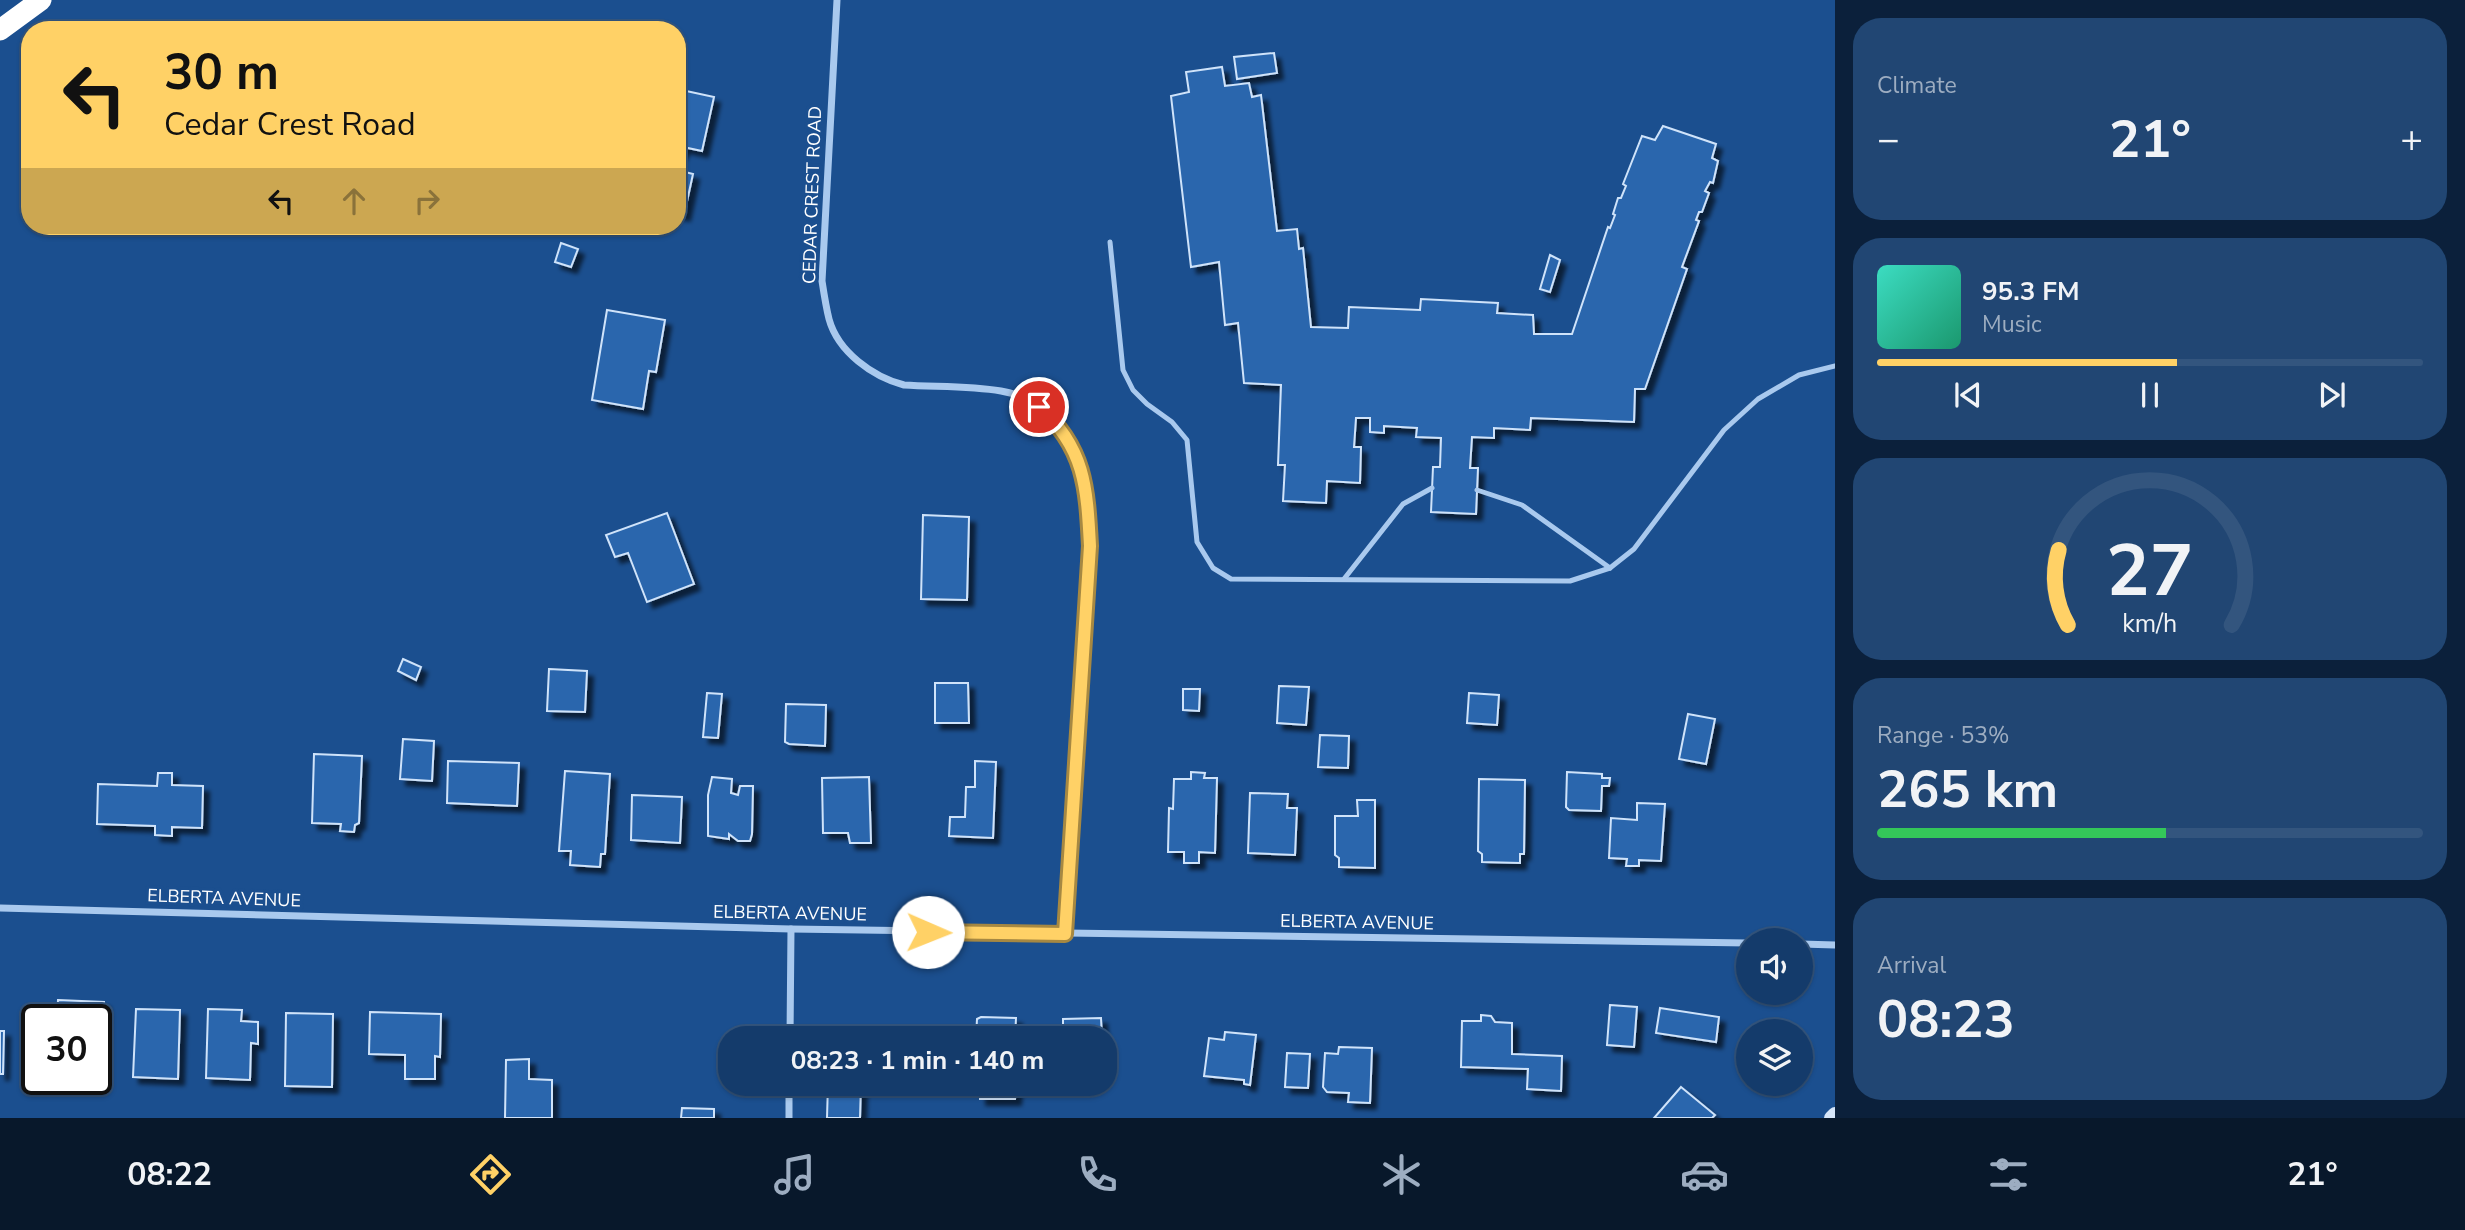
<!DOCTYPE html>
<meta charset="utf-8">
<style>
body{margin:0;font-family:"Nunito Sans",sans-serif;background:#214673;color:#f1f3f6;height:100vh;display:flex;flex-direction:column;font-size:26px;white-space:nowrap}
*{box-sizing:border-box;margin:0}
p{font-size:23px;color:#9dadc1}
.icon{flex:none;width:38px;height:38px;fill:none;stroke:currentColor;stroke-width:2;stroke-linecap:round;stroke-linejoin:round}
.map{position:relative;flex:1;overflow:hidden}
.drawer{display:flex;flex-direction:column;gap:18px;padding:18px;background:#0b203b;width:630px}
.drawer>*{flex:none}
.guide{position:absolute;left:21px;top:21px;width:665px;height:214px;border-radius:28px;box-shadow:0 2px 5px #0004,0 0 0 2px #33557e;background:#ffd166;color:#111;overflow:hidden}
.buttons{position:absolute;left:1736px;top:928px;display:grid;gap:14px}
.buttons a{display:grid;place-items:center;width:77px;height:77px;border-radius:50%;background:#143b6b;box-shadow:0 2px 5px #0004,0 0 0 2px #33557e;font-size:35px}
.speed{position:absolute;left:21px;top:1004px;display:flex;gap:14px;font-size:35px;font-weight:700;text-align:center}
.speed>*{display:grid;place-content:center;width:91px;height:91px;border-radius:50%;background:#143b6b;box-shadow:0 2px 5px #0004,0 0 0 2px #33557e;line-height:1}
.speed .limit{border:4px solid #111;border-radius:10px;background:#fff;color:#111}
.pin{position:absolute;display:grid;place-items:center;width:60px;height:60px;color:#fff;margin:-30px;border:4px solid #fff;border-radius:50%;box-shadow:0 2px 7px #0007}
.me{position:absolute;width:77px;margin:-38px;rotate:91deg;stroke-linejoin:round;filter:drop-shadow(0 0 5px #0008)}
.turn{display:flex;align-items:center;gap:24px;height:147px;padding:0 28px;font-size:32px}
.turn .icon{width:91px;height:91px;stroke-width:2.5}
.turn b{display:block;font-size:49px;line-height:60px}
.lanes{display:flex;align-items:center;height:66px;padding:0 28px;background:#0003;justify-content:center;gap:35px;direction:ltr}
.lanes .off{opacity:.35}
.big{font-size:52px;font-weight:700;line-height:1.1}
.drawer .widget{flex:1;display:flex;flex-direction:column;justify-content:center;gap:10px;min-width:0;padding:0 24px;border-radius:28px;background:#214673}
.drawer .dial{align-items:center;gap:0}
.dial svg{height:182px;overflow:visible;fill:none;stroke:#33557e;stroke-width:7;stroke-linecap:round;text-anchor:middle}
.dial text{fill:#f1f3f6;stroke:none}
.song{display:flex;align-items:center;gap:21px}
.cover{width:84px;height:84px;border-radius:10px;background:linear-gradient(135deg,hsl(170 70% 55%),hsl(160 70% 35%))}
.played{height:7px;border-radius:4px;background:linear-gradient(90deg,#ffd166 55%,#33557e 55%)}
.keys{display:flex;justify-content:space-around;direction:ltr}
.heat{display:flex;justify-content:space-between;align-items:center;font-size:38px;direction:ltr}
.charge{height:10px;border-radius:5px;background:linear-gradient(90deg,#34c759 53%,#33557e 0)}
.trip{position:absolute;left:718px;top:1026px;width:399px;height:70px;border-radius:28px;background:#143b6b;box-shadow:0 2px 5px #0004,0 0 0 2px #33557e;font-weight:700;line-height:70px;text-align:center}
.tab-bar{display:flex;height:112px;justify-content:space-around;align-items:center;background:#08182b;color:#9dadc1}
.tab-bar .icon{width:49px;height:49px}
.tab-bar .active{color:#ffd166}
.tab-bar b{font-size:32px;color:#f1f3f6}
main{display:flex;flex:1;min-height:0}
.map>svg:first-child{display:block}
</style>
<main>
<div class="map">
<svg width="1835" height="1118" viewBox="0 0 1835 1118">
<defs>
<filter id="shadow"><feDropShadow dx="6" dy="6" stdDeviation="2" flood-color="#0009"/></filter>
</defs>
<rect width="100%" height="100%" fill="#1b4f8f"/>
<g fill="#2a66ad" stroke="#cfe3fa" stroke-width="2" filter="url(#shadow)">
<polygon points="1274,53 1277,73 1237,79 1234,57"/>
<polygon points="1222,67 1225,86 1249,83 1252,97 1261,95 1277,231 1297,229 1299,249 1303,248 1311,327 1348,328 1349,307 1420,310 1421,299 1498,303 1497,313 1533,315 1534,334 1572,334 1608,227 1610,228 1615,215 1613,214 1618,198 1621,198 1626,186 1623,184 1642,136 1655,140 1663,126 1716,144 1712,158 1718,161 1713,183 1710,182 1705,191 1709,193 1702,212 1699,212 1696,220 1699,221 1682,267 1687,269 1645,389 1635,389 1634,422 1531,418 1530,430 1494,428 1494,438 1472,437 1470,468 1478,468 1476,514 1431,512 1433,467 1440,467 1441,438 1416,437 1417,428 1384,426 1384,433 1370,432 1370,418 1356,418 1354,447 1361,447 1360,483 1327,481 1326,503 1283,501 1285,465 1278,465 1281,385 1244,383 1238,323 1225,325 1219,262 1191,267 1171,96 1189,92 1186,72"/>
<polygon points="677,89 714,97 702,151 683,147 681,153 677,152"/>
<polygon points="677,170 693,174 684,215 677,213"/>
<polygon points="561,243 578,249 571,267 555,262"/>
<polygon points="1550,255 1560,260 1550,292 1540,289"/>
<polygon points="607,310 665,320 656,372 649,371 643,409 592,400"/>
<polygon points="667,513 694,584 647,602 628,553 615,557 606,535"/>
<polygon points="923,515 969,517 967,600 921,599"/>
<polygon points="403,659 421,667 416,680 398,671"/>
<polygon points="549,669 587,671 585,712 547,711"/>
<polygon points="935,683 968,683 969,723 935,723"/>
<polygon points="1279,686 1309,687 1306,725 1277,723"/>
<polygon points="1183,689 1200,689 1199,711 1183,710"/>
<polygon points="707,693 722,694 718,738 703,737"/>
<polygon points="1469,693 1499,695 1497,725 1467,723"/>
<polygon points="786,704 826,705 825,746 789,744 785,742"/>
<polygon points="1688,714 1715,719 1706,764 1679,759"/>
<polygon points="1320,735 1349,736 1348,768 1318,767"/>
<polygon points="403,739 434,741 432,781 400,779"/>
<polygon points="314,754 362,756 359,823 355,825 354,832 340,831 341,824 312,823"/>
<polygon points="448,761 519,763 517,806 447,803"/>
<polygon points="975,761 996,762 993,838 949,836 950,817 965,817 966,787 975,787"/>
<polygon points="565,771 610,774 605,854 601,854 600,867 570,865 571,851 559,851"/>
<polygon points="1191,772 1205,773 1204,778 1217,778 1215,853 1199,852 1199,863 1184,863 1184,852 1168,852 1169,808 1173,809 1174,779 1191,779"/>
<polygon points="1567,772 1602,774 1602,778 1610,778 1609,786 1602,786 1601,811 1569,810 1566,807"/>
<polygon points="158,773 172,773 172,785 203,786 202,828 172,827 172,836 155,835 155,826 97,824 98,784 157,786"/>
<polygon points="712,777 732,779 731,793 738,795 740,786 753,786 752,834 750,841 738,841 729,834 729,839 708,836 708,795"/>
<polygon points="869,777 871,843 850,843 848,833 823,833 822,778"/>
<polygon points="1479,779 1525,780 1524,854 1520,854 1520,863 1482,862 1482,854 1478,851"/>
<polygon points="1250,793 1288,794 1287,808 1297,808 1295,855 1248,853"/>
<polygon points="632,795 682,797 680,843 631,840"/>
<polygon points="1357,800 1375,800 1375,868 1339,867 1339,858 1335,855 1335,816 1358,816"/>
<polygon points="1637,803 1665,804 1661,861 1639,860 1639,866 1626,866 1627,859 1609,858 1611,818 1637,820"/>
<polygon points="58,1000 104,1002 102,1061 96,1063 96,1020 57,1020"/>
<polygon points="1610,1005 1637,1007 1634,1047 1607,1045"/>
<polygon points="1660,1008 1719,1017 1716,1042 1656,1033"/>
<polygon points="136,1009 180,1010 178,1079 133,1077"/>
<polygon points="208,1009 242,1010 241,1021 258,1022 258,1044 251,1043 250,1080 206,1078"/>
<polygon points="370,1012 441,1014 440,1057 435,1056 435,1079 405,1079 405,1055 369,1054"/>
<polygon points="286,1013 333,1014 332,1087 285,1086"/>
<polygon points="1481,1015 1491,1016 1495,1022 1512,1023 1512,1054 1562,1056 1561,1091 1527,1089 1528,1069 1461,1067 1462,1021 1481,1021"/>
<polygon points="981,1017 1016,1018 1015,1038 976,1038 977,1019"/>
<polygon points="1101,1018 1102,1038 1063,1038 1063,1019"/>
<polygon points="0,1031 4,1031 3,1074 0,1074"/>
<polygon points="1225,1032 1256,1035 1250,1085 1244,1084 1244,1080 1204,1076 1209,1038 1224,1040"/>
<polygon points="1339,1047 1372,1048 1370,1103 1348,1102 1349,1093 1327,1092 1323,1087 1325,1053 1338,1054"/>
<polygon points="1287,1053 1310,1054 1308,1088 1285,1087"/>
<polygon points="529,1059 529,1079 552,1080 552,1118 505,1118 506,1060"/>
<polygon points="828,1083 861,1083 860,1118 827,1118"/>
<polygon points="980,1083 1028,1083 1027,1086 1016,1086 1015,1099 980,1099"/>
<polygon points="1681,1087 1715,1115 1712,1118 1654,1118"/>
<polygon points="682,1108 714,1109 714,1118 681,1118"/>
</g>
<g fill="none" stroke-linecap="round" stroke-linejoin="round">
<g stroke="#a9c9ee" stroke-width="5">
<polyline points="1110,242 1123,370 1133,390 1147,404 1172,422 1187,440 1197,542 1213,568 1231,579 1570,581 1610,568 1634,549 1724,430 1758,399 1799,375 1835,366"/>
<polyline points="1477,490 1522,505 1610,568"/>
<polyline points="1344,579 1403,504 1432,488"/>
</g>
<g stroke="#a9c9ee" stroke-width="7">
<path d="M837 0 822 281C824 294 826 307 829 319 838 352 873 377 904 385 936 387 970 386 1001 391 1079 405 1087 482 1090 546L1065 934"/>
<polyline points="0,908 791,929 1748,943"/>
<polyline points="1801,944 1835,945"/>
<polyline points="790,1038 791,929"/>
<polyline points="789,1118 789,1083"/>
</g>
<polyline stroke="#d6e6fa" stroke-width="14" points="1831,1118 1835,1114"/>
<polyline stroke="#fff" stroke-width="21" points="0,30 41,0"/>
</g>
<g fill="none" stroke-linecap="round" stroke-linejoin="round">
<defs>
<path id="route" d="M928 932 1065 934 1090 546C1087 488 1085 447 1039 407"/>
</defs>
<use href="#route" stroke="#a68842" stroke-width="18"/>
<use href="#route" stroke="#ffd166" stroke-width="12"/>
</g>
<g text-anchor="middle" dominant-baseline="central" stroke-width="7" stroke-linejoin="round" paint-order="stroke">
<g font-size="18" fill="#fff" stroke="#1b4f8f">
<text transform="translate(812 195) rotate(-88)">CEDAR CREST ROAD</text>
<text transform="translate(224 898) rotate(2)">ELBERTA AVENUE</text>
<text transform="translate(790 913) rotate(1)">ELBERTA AVENUE</text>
<text transform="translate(1357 922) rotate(1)">ELBERTA AVENUE</text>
</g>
</g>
</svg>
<div class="buttons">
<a><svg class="icon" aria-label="sound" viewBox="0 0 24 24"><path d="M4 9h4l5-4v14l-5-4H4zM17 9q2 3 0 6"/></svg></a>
<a><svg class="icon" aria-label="layers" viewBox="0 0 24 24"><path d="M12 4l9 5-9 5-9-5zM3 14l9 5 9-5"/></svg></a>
</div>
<div class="speed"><div class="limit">30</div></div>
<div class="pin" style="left:1039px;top:407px;background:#d93025"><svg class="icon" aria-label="arrive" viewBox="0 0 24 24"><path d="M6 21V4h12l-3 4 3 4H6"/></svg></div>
<svg class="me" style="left:928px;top:932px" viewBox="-20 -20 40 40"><circle r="19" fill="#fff"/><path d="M0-13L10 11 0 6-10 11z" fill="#ffd166"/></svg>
<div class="trip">08:23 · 1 min · 140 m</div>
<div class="guide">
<div class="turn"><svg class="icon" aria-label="left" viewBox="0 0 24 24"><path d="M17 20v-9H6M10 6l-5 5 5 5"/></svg><div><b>30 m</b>Cedar Crest Road</div></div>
<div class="lanes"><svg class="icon" aria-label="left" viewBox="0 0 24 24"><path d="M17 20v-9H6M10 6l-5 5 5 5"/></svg><svg class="icon off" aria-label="ahead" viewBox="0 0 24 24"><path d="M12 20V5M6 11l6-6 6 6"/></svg><svg class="icon off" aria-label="right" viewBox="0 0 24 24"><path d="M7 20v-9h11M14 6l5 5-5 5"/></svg></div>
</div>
</div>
<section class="drawer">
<div class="widget"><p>Climate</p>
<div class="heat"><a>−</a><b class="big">21°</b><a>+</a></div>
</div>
<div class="widget">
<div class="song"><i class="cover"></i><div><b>95.3 FM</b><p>Music</p></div></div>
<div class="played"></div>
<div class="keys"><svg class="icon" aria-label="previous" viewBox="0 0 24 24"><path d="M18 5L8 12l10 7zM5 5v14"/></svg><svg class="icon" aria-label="pause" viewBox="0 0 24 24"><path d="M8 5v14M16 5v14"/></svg><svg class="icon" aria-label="next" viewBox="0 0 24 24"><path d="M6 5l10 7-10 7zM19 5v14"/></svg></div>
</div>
<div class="widget dial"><svg viewBox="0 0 100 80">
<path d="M14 69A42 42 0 1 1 86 69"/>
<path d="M14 69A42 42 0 0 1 10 36" stroke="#ffd166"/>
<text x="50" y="56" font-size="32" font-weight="700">27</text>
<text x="50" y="72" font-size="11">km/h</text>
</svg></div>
<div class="widget"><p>Range · 53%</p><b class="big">265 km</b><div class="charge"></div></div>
<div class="widget"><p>Arrival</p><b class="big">08:23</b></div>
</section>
</main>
<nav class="tab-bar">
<b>08:22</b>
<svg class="icon active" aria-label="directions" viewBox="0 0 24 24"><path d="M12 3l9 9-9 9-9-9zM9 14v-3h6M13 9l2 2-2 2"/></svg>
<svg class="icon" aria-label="music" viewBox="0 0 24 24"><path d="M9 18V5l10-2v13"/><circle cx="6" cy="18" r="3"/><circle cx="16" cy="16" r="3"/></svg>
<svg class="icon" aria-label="phone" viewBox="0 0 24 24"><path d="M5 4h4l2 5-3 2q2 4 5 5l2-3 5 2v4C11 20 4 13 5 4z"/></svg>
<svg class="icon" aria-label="climate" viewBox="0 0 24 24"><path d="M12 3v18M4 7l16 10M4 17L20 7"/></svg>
<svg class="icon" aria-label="car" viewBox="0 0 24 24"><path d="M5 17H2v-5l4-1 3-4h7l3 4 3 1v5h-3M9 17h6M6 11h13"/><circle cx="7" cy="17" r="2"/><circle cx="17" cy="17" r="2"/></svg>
<svg class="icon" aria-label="filters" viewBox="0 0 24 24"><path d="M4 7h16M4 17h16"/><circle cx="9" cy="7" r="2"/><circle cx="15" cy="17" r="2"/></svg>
<b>21°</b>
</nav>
